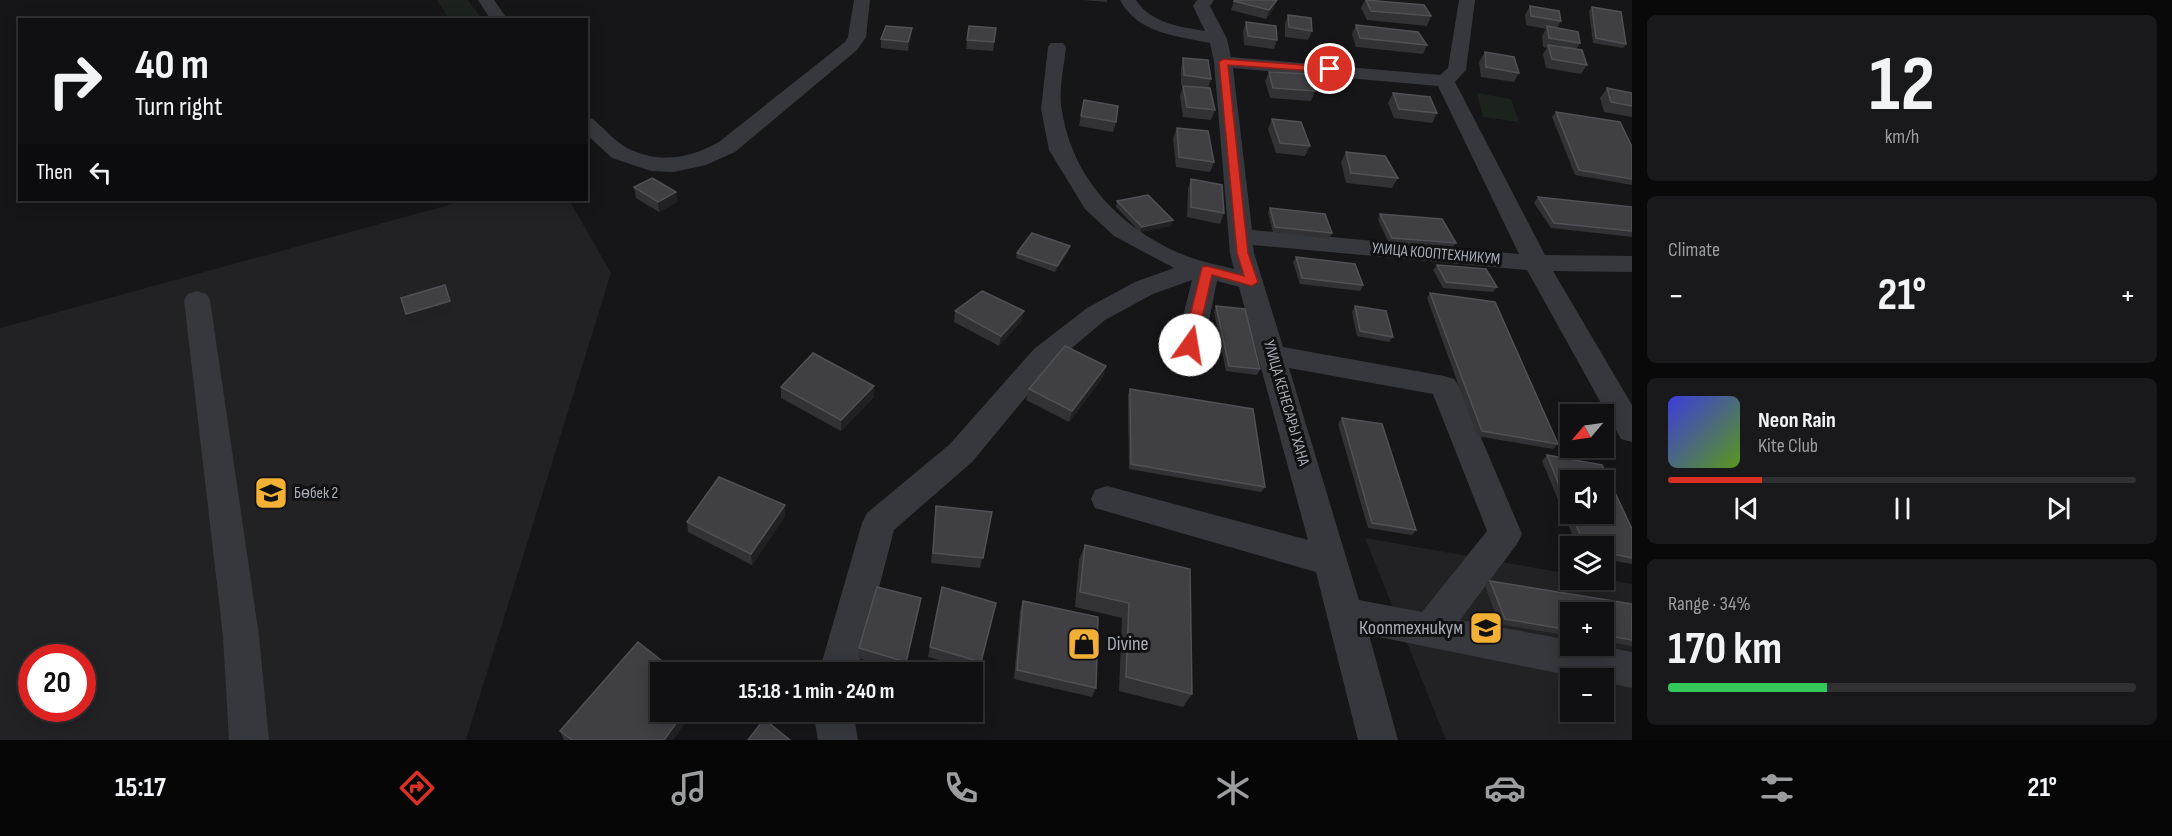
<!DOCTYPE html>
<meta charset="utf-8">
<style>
body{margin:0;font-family:"Sofia Sans Condensed",sans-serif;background:#19191b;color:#f1f3f6;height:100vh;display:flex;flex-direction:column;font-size:22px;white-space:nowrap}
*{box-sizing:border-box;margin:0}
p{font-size:20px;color:#9c9d9f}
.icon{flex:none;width:33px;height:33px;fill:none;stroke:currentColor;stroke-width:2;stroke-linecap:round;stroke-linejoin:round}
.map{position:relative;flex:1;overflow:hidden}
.panel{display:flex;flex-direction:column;gap:15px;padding:15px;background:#09090a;width:540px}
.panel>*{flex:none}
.hud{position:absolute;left:18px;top:18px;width:570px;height:183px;border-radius:0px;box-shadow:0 3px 15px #0003,0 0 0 2px #303032;background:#101012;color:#f1f3f6;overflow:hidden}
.needle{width:39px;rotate:241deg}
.controls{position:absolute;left:1560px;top:404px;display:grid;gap:12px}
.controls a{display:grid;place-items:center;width:54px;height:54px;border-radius:0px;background:#101012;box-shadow:0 3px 15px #0003,0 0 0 2px #303032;font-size:30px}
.speed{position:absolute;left:18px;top:644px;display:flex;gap:12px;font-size:30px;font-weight:700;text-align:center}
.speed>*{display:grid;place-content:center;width:78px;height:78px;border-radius:50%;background:#101012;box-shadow:0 3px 15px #0003,0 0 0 2px #303032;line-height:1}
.speed .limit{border:9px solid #d22;background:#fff;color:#111}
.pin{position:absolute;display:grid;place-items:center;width:51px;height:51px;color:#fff;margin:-26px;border:3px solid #fff;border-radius:50%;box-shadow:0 2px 6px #0007}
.me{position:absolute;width:66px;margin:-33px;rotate:13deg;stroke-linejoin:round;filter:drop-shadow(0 0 4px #0008)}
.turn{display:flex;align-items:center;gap:21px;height:126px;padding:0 18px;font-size:27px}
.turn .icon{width:78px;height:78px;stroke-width:2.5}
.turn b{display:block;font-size:42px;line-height:51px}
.then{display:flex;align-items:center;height:57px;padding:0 18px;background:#0003;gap:12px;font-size:22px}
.big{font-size:45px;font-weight:700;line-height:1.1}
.panel .tile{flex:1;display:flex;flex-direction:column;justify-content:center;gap:9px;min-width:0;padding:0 21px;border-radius:9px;background:#19191b}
.panel .dial{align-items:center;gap:0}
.dial b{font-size:78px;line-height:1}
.song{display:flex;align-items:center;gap:18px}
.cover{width:72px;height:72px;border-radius:9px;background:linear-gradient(135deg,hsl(240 70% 55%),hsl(90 70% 35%))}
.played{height:6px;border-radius:3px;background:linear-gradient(90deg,#d93025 20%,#303032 20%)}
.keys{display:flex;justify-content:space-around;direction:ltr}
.heat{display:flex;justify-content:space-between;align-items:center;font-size:33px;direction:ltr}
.charge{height:9px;border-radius:4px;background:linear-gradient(90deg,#34c759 34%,#303032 0)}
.trip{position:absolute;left:650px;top:662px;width:333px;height:60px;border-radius:0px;background:#101012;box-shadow:0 3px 15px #0003,0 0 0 2px #303032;font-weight:700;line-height:60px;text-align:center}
.tabs{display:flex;height:96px;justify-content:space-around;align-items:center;background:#060607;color:#9c9d9f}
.tabs .icon{width:42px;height:42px}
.tabs .on{color:#d93025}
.tabs b{font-size:27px;color:#f1f3f6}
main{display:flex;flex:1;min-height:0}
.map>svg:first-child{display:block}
</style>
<main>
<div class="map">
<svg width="1632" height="740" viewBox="0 0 1632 740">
<rect width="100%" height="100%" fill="#161618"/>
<g fill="#222225" fill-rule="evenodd">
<path d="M467 200H569L611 273 466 740H0V328ZM32 657H82V708H32Z"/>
<path d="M1365 538 1570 574V579H1602L1632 584V740H1446ZM1570 612H1604V645H1570ZM1570 678H1604V711H1570Z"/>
</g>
<g fill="#1c231d">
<polygon points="437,0 468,0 482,19 449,19"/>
<polygon points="1477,93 1511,99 1519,122 1483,117"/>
</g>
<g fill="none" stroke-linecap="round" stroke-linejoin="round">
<g fill="#37383d" fill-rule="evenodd">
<polygon points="478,0 494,0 508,20 491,20"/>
<path d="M854 0H870L866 37 857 50 735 152 706 165 674 172 651 171 612 158 586 134V117L593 119C604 128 616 143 629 149 661 164 690 158 719 142L845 42 848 37Z"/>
<path d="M1120 0H1136C1150 23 1181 27 1205 31L1193 6 1197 0H1214L1210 6 1227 39 1231 57 1440 75 1448 68 1459 0H1475L1466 70 1455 82 1545 255 1632 256V272L1553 271 1632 405V442L1621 439 1527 270 1253 245 1254 253 1283 347 1444 376 1454 379 1459 386 1522 534 1517 544 1460 620 1570 640V645H1595L1632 652V688L1604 682V678H1582L1369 635 1398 740H1358L1316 572 1095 508 1091 499 1095 490 1107 486 1308 540 1239 287 1217 281 1204 345 1200 352 1190 355 1180 352 1176 345 1192 280 1153 294 1105 320 1054 363 972 462 894 530 857 672H819L862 523 867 513 950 444 1034 349 1087 308 1135 282 1174 268 1114 236 1085 209 1049 150 1041 109 1048 47 1051 43H1063L1066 47C1064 67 1058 92 1062 111 1073 181 1124 232 1189 257 1203 262 1219 265 1234 269L1230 253 1214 62 1210 43C1176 36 1137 33 1120 0ZM1233 68 1438 86 1519 254 1252 230ZM1289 368 1433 394 1487 531 1422 612 1359 600Z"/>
<polygon points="197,291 206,294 210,300 259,636 269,740 229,740 223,636 184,300 188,294"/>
<polygon points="813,711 853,711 858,740 818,740"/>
</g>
</g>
<g fill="#323236">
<polygon points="1083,0 1107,0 1107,2"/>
<polygon points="1365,0 1372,0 1431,16 1427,26 1367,20 1361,8"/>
<polygon points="1234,1 1274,8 1266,19 1231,10"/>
<polygon points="1530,6 1561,21 1557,28 1580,43 1576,49 1587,65 1581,74 1546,68 1543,54 1547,48 1543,47 1542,36 1546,29 1526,25 1525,15"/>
<polygon points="1592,7 1626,44 1623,48 1593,43 1589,11"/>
<polygon points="1288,15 1312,31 1308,40 1285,37 1285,24"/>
<polygon points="1246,22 1277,40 1274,49 1244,45 1243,31"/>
<polygon points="1356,25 1427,45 1423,54 1356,47 1352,34"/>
<polygon points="912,28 911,37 908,51 881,48 881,39"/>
<polygon points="996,28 993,51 966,49 967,40"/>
<polygon points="1485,52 1519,73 1514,82 1481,77 1479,62"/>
<polygon points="1183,58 1211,79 1208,88 1181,85 1181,68"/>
<polygon points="1269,72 1315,91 1311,101 1270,98 1265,81"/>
<polygon points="1183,86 1215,110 1211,120 1183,117 1180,96"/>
<polygon points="1607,88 1632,93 1632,117 1604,112 1600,98"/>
<polygon points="1393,93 1437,113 1432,123 1394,118 1388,103"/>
<polygon points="1084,100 1116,122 1113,132 1079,126"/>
<polygon points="1556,112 1632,147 1632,185 1575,175 1552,117"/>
<polygon points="1272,119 1310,146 1305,156 1276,153 1268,129"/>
<polygon points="1177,128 1214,162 1210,172 1176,167 1173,138"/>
<polygon points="1346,152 1398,178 1392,188 1346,183 1341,162"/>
<polygon points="1191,179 1224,213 1220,224 1187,217 1188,189"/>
<polygon points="634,187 676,192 677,202 659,212 636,198"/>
<polygon points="1538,197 1632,207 1632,237 1551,228 1534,203"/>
<polygon points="1117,201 1171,226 1140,232 1116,207"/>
<polygon points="1270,208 1332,233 1329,239 1273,232 1268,213"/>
<polygon points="1380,214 1456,243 1452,249 1389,243 1378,220"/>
<polygon points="1070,246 1068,252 1055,272 1016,258 1017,253"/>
<polygon points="1296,257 1363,285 1360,291 1300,284 1293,262"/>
<polygon points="1437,265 1497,287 1493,292 1443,288 1433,270"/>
<polygon points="1430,293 1558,444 1553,449 1477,436 1427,298"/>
<polygon points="1216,306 1260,369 1257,375 1226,371 1214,312"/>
<polygon points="1355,306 1393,337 1389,342 1357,336 1352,312"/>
<polygon points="955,311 1024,311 1021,322 999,346 954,322"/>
<polygon points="1106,366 1103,377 1069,422 1026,400 1029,389"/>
<polygon points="874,386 874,397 841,431 781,398 781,387"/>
<polygon points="1130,389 1265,487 1261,492 1129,469 1128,395"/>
<polygon points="1342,418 1416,530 1412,535 1368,528 1338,424"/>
<polygon points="1547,455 1632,529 1632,564 1604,559 1604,546 1577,546 1542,461"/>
<polygon points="785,505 785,516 752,565 688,532 687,522"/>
<polygon points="936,506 992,512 980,568 931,563"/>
<polygon points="1085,545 1190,569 1192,694 1183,707 1119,691 1122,618 1075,607 1079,560"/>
<polygon points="1490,581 1632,604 1632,646 1604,641 1604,612 1570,612 1570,636 1499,624 1485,586"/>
<polygon points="942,587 996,603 979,671 928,657"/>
<polygon points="1023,601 1096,688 1092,697 1014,679 1020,611"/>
<polygon points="919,608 905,672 858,658 859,648"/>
<polygon points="560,731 673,740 564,740"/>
</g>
<g fill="#212124">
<polygon points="1277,0 1274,8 1266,19 1269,10"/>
<polygon points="912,28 911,37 908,51 908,42"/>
<polygon points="676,192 677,202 659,212 658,202"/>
<polygon points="1173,220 1171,226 1140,232 1142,227"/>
<polygon points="1070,246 1068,252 1055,272 1057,266"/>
<polygon points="450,301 454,311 411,325 406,314"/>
<polygon points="1024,311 1021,322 999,346 1001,336"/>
<polygon points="1106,366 1103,377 1069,422 1072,411"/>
<polygon points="874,386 874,397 841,431 841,420"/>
<polygon points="785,505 785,516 752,565 751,554"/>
<polygon points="921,598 919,608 905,672 906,662"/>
<polygon points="685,711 694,711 673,740 664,740"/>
</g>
<g fill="#3f3f44" stroke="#4f5156" stroke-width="1.5">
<polygon points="1235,0 1277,0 1269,10 1234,1"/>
<polygon points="1366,0 1424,5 1431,16 1371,11"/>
<polygon points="1530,6 1559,11 1561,21 1531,16"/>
<polygon points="1592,7 1621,12 1626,44 1596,38"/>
<polygon points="1288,15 1311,18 1312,31 1289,27"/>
<polygon points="1246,22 1276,26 1277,40 1248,36"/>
<polygon points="1356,25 1418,32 1427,45 1360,38"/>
<polygon points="886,26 912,28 908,42 881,39"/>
<polygon points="969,26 996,28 994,42 967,40"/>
<polygon points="1547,26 1578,32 1580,43 1549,38"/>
<polygon points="1548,45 1582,50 1587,65 1552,59"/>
<polygon points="1485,52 1514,57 1519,73 1486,67"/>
<polygon points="1183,58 1208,60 1211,79 1184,75"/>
<polygon points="1269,72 1308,74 1315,91 1273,88"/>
<polygon points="1183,86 1210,88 1215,110 1187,107"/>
<polygon points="1607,88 1632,93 1632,106 1611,102"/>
<polygon points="1393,93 1430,97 1437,113 1399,109"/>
<polygon points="1084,100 1118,106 1116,122 1081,116"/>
<polygon points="1556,112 1620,122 1632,147 1632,179 1579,170"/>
<polygon points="1272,119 1301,122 1310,146 1280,143"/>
<polygon points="1177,128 1208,131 1214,162 1179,157"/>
<polygon points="1346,152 1385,156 1398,178 1351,173"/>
<polygon points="652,178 676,192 658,202 634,187"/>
<polygon points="1191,179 1222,185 1224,213 1191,207"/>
<polygon points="1148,195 1173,220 1142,227 1117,201"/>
<polygon points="1538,197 1632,207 1632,231 1554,223"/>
<polygon points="1270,208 1325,214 1332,233 1275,227"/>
<polygon points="1380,214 1442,219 1456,243 1392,238"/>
<polygon points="1032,233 1070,246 1057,266 1017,253"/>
<polygon points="1296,257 1355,264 1363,285 1302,278"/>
<polygon points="1437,265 1486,269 1497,287 1446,282"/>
<polygon points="445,285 450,301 406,314 401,298"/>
<polygon points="982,291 1024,311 1001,336 955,311"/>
<polygon points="1430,293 1495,302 1558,444 1482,431"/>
<polygon points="1216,306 1245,309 1260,369 1229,366"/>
<polygon points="1355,306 1386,311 1393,337 1360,331"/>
<polygon points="1065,346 1106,366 1072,411 1029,389"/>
<polygon points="813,353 874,386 841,420 781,387"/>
<polygon points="1130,389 1253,409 1265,487 1131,464"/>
<polygon points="1342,418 1382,424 1416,530 1372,523"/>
<polygon points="1547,455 1602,465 1632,529 1632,558 1604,552 1604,546 1585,546 1571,513 1604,513 1604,480 1570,480 1570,512"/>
<polygon points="719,477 785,505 751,554 687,522"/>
<polygon points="936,506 992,512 983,558 933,553"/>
<polygon points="1085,545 1190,569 1192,694 1126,677 1129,603 1080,592"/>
<polygon points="1490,581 1632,604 1632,640 1604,635 1604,612 1570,612 1570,630 1505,619"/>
<polygon points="877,587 921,598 906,662 859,648"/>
<polygon points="942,587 996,603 981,662 930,647"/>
<polygon points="1023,601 1098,617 1096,688 1017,670"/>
<polygon points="638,642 676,672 660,672 660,711 685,711 664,740 572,740 560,731"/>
<polygon points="764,719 790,740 748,740"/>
</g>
<polygon fill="#d93025" stroke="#8d1f18" stroke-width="1.5" points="1223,59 1330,67 1335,69 1330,72 1228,65 1248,253 1258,282 1252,286 1212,275 1196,345 1190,350 1183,345 1202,267 1207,266 1244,276 1237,253 1219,62"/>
<defs>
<symbol id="school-square" viewBox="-11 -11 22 22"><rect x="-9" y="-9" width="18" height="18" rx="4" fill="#f2b134" stroke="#111113"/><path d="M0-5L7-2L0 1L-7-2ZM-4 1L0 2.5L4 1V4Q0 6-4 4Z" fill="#111"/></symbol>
<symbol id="university-square" viewBox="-11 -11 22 22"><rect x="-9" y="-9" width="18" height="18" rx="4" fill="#f2b134" stroke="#111113"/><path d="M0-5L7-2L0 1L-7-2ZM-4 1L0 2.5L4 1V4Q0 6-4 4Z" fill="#111"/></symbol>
<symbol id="shop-square" viewBox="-11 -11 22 22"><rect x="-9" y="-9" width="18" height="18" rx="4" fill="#f2b134" stroke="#111113"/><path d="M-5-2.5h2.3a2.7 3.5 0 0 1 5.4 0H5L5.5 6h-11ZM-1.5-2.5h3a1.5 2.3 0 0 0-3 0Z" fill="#111"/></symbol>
</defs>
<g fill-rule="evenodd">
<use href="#school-square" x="252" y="474" width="38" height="38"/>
<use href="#university-square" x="1467" y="609" width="38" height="38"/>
<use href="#shop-square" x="1065" y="625" width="38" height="38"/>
</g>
<g text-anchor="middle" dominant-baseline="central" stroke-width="6" stroke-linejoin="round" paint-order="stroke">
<g font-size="16" fill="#a8adb8" stroke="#111113">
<text transform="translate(1436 254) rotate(5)">УЛИЦА КООПТЕХНИКУМ</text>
<text transform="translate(1286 403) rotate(74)">УЛИЦА КЕНЕСАРЫ ХАНА</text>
</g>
<g font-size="16" fill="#a8adb8" stroke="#111113" text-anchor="start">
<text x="294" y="493">Бөбек 2</text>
</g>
<g font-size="20" fill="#a8adb8" stroke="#111113" text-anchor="end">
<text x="1463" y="628">Кооптехникум</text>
<text x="1107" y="644" text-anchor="start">Divine</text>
</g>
</g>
</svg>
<div class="controls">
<a><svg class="needle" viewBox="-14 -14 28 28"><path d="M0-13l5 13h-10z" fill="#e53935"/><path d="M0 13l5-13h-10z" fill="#9c9d9f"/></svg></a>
<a><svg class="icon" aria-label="sound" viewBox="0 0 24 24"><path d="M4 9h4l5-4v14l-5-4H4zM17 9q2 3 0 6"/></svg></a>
<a><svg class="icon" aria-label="layers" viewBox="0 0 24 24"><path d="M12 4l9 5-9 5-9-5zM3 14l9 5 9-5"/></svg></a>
<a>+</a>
<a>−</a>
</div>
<div class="speed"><div class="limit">20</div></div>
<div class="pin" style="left:1330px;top:69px;background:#d93025"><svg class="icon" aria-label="arrive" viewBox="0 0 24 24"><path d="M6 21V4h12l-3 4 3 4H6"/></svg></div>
<svg class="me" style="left:1190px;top:345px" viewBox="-20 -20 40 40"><circle r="19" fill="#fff"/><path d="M0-13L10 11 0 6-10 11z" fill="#d93025"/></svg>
<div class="trip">15:18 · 1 min · 240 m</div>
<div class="hud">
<div class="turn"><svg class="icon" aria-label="right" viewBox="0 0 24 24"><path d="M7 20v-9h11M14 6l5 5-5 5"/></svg><div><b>40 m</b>Turn right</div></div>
<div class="then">Then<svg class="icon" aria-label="left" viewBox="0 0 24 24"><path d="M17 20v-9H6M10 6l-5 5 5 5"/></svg></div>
</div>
</div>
<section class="panel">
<div class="tile dial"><b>12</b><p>km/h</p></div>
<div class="tile"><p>Climate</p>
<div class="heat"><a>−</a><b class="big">21°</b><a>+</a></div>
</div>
<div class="tile">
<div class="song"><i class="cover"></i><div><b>Neon Rain</b><p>Kite Club</p></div></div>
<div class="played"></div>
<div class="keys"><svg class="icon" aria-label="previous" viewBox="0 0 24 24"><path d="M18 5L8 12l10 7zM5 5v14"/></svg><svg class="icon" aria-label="pause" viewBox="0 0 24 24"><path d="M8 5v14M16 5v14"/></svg><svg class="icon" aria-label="next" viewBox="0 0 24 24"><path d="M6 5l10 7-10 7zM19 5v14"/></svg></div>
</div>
<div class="tile"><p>Range · 34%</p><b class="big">170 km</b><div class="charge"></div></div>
</section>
</main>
<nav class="tabs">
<b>15:17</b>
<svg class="icon on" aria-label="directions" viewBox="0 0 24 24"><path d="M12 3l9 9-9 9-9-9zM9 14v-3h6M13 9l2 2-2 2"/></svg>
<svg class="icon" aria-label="music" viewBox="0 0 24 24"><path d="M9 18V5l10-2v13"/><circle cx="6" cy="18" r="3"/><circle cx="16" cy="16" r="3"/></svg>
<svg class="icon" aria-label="phone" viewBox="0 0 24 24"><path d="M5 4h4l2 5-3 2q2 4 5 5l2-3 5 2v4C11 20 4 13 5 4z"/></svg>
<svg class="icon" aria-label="climate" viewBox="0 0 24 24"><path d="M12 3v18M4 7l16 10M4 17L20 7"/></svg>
<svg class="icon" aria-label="car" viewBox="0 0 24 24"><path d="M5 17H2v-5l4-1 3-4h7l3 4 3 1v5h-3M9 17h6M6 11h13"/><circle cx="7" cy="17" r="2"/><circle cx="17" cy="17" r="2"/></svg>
<svg class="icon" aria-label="filters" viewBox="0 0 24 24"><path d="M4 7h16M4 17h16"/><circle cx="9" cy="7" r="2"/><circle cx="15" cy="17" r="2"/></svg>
<b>21°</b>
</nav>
